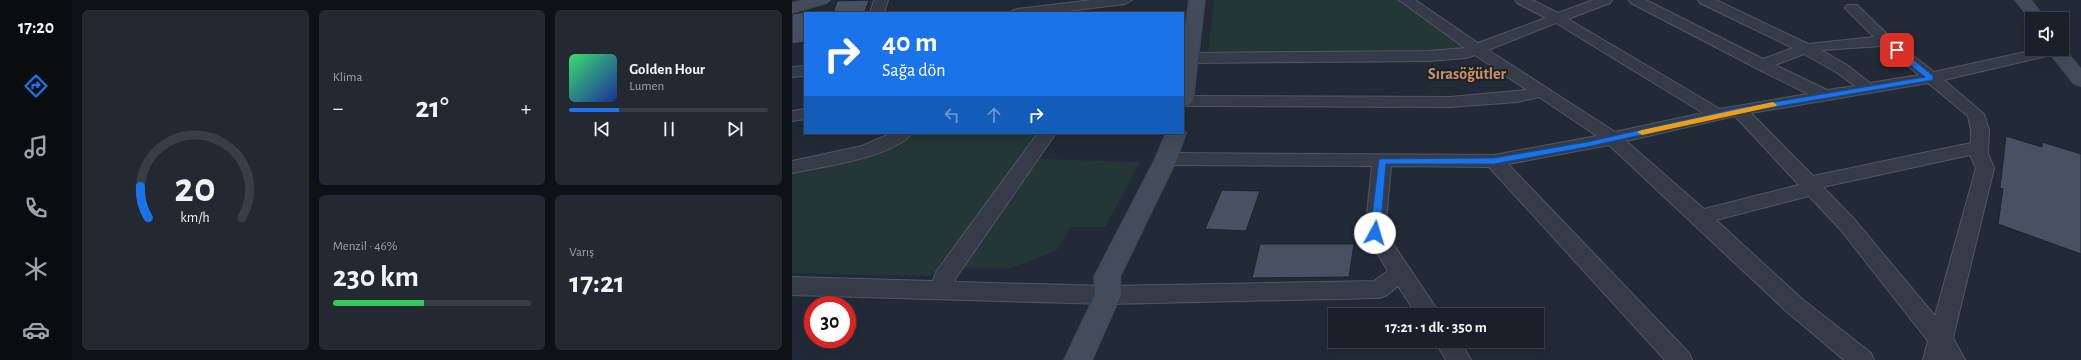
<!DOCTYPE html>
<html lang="tr">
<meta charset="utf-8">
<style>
body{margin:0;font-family:"Alegreya Sans",sans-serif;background:#232831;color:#f1f3f6;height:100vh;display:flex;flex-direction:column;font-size:15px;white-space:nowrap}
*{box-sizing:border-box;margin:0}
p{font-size:13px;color:#9fa3a8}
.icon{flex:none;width:22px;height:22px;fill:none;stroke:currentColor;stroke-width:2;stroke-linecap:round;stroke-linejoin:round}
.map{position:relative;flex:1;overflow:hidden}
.drawer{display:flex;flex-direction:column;gap:10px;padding:10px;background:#0e1217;width:720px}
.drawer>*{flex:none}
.guide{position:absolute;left:12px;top:12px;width:380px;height:122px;border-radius:0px;box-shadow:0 4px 16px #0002,0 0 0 1px #383e46;background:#1a73e8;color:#fff;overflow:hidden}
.tools{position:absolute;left:1233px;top:12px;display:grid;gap:8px}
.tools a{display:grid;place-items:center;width:44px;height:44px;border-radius:0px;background:#1a2029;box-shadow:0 4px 16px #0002,0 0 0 1px #383e46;font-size:20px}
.speed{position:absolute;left:12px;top:296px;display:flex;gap:8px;font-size:20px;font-weight:700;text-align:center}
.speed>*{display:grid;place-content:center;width:52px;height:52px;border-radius:50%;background:#1a2029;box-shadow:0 4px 16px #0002,0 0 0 1px #383e46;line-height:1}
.speed .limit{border:6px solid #d22;background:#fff;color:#111}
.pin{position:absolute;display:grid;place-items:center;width:34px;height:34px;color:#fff;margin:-17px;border-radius:8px;box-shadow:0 2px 6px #0006}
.me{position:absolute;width:44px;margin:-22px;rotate:6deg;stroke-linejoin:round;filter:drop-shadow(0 0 3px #0008)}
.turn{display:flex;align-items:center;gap:14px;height:84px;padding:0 12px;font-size:18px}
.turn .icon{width:52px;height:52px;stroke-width:2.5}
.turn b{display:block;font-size:28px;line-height:34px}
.lanes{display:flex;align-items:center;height:38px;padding:0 12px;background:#0003;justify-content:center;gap:20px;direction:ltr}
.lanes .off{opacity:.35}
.big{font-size:30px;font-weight:700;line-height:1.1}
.drawer .tile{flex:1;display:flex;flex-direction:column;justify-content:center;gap:6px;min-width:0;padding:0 14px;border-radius:6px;background:#232831}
.drawer .dial{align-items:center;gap:0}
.dial svg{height:104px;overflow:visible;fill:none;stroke:#383e46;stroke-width:7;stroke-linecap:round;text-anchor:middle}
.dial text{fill:#f1f3f6;stroke:none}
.song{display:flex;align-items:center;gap:12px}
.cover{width:48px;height:48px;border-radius:6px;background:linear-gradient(135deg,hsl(140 70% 55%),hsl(230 70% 35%))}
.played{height:4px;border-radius:2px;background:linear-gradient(90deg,#1a73e8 25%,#383e46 25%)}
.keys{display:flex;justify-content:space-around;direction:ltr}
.heat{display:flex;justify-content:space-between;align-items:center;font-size:22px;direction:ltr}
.charge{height:6px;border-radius:3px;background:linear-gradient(90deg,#34c759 46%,#383e46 0)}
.drawer .tiles{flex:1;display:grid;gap:10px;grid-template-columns:repeat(3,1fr)}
.tile:first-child{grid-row:span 2}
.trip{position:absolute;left:536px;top:308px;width:216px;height:40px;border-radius:0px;background:#1a2029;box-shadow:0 4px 16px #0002,0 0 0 1px #383e46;font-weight:700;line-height:40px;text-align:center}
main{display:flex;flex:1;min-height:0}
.tab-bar{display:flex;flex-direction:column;width:72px;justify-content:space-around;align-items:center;background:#0a0d10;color:#9fa3a8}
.tab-bar .icon{width:28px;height:28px}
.tab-bar .active{color:#1a73e8}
.tab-bar b{font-size:18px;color:#f1f3f6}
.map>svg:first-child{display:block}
</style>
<main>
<nav class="tab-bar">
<b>17:20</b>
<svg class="icon active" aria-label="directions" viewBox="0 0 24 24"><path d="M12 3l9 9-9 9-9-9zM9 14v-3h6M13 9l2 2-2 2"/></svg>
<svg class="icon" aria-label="music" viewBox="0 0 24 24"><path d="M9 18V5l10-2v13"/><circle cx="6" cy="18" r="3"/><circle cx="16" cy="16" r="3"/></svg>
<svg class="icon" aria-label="phone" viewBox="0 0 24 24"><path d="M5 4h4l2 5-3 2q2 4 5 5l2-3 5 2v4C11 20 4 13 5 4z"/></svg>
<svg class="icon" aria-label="climate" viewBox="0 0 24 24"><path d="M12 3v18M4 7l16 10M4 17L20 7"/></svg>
<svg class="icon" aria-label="car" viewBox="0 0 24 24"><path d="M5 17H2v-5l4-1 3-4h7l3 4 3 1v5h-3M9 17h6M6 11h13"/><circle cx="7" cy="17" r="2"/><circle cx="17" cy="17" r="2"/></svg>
</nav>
<section class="drawer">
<div class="tiles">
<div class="tile dial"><svg viewBox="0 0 100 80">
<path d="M14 69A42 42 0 1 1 86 69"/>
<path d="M14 69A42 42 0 0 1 8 45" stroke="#1a73e8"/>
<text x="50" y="56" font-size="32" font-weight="700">20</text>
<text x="50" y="72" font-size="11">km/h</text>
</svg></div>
<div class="tile"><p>Klima</p>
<div class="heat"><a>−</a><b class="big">21°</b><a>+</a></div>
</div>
<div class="tile">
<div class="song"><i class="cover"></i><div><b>Golden Hour</b><p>Lumen</p></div></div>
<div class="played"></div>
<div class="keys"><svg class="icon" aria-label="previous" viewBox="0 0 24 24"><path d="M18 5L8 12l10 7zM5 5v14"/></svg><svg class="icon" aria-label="pause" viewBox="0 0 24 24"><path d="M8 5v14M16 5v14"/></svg><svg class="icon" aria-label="next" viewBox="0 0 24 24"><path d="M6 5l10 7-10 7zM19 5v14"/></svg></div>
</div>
<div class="tile"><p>Menzil · 46%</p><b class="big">230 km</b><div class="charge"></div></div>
<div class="tile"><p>Varış</p><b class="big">17:21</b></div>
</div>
</section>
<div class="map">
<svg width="1289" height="360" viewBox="0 0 1289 360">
<rect width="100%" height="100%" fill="#222a37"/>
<g fill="#243638">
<polygon points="422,0 610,0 674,45 669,49 645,52 416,53"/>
<polygon points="119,133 247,133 139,276 0,273 0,172 106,147"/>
<polygon points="247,159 348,162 313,227 279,227 264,251 219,268 171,268"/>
</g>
<g fill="#485161" stroke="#1d242e">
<polygon points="77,0 73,12 41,13 45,1"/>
<polygon points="13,12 13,42 0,44 0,14"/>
<polygon points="1214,136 1250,147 1250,142 1289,154 1289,254 1206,224 1211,189 1208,188"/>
<polygon points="430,190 468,191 454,231 413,229"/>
<polygon points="468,244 562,244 557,277 460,278"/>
</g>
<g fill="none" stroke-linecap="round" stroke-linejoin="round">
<defs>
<g id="street">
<polygon points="82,0 96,0 92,13 78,13"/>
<polygon points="300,0 340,0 333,4 260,13 219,13 221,10 226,9"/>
<path d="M607 0H623L686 43 754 18 725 3 723 0H740L766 13 801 0H820L818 3 776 19 928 109 1016 94 966 69 839 3 837 0H854L971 59 1001 48 908 3 906 0H924L1016 44 1082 37 1053 8 1055 5H1065L1099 38 1142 72 1247 49H1270L1268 53 1152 80 1192 114 1197 130 1196 154 1202 168 1161 338 1173 360H1131L1136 341 1048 229 1017 196 924 220 1010 299 1079 353 1082 360H1052L994 311 817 145 716 164 897 353 900 360H873L697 167 599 166 593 232 649 315H625L606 286 595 295 587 298 316 304 0 295V277L141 281 144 272 246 133H264L163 279V282L316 286 582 281 596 271 573 233 580 166 374 165 368 163 365 159 368 155 374 153 702 155 805 136 747 97 725 102 658 107 391 106V96L658 97 735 90 683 55 674 58 637 61 397 63 391 60 392 55 397 53 637 51 673 48ZM764 23 911 113 823 132 696 50ZM1091 46 1127 75 1078 83 1055 65 1029 50ZM1012 54 1044 72 1063 86 1035 90 983 65ZM1136 83 1176 116 1179 130V143L1021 176 959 113ZM943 116 1007 185 912 209 834 141ZM1178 155 1184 168 1143 316 1062 219 1031 187Z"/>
<polygon points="13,66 13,76 0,77 0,67"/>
<polygon points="13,109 13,119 0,121 0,111"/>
<path d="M100 133H120C103 157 29 167 0 173V161L70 146Z"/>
<polygon points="643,341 668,341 679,360 654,360"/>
</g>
<g id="secondary">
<polygon points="12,0 38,0 35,3 0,13 0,3"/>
<polygon points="397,0 413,0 401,100 398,104 391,106 391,46"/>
<polygon points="1223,0 1239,0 1254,19 1240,19 1240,22"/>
<polygon points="1270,46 1289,69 1289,86 1282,84 1254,49 1270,49"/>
<polygon points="391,129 394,133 385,159 328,277 329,295 300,360 272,360 303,295 302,277 363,159 374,133 391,133"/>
</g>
</defs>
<use href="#street" stroke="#505763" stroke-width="2"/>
<use href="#secondary" stroke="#3f4651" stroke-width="2"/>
<use href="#street" fill="#353c48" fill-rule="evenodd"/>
<use href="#secondary" fill="#434c5b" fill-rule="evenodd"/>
</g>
<polygon fill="#1a73e8" stroke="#114b97" points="1103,49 1108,49 1141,76 1141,80 947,113 795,147 702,164 594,164 588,233 583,236 578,233 587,159 702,158 795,142 947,108 1133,77 1103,52"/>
<polygon fill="#f59e0b" points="981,102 985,105 984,106 850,135 845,132 850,130"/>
<g text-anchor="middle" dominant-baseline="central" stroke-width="4" stroke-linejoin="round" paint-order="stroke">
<g font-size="16" font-weight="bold" fill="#ce9361" stroke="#1b222c">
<text x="675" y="74">Sırasöğütler</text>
</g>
</g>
</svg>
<div class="tools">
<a><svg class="icon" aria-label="sound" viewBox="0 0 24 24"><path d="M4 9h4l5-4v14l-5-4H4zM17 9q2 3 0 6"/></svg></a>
</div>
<div class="speed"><div class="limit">30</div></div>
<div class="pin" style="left:1105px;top:50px;background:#d93025"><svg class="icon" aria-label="arrive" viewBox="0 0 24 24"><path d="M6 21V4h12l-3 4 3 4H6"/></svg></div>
<svg class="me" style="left:583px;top:233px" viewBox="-20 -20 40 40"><circle r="19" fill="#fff"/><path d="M0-13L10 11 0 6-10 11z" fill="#1a73e8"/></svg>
<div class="trip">17:21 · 1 dk · 350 m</div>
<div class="guide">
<div class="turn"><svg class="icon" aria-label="right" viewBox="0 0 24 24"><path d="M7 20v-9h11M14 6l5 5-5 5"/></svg><div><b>40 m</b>Sağa dön</div></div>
<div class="lanes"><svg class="icon off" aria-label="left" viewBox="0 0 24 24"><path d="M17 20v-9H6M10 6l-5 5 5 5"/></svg><svg class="icon off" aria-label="ahead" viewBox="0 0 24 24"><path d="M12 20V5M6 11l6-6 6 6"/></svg><svg class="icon" aria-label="right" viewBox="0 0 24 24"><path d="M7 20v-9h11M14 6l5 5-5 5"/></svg></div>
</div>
</div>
</main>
